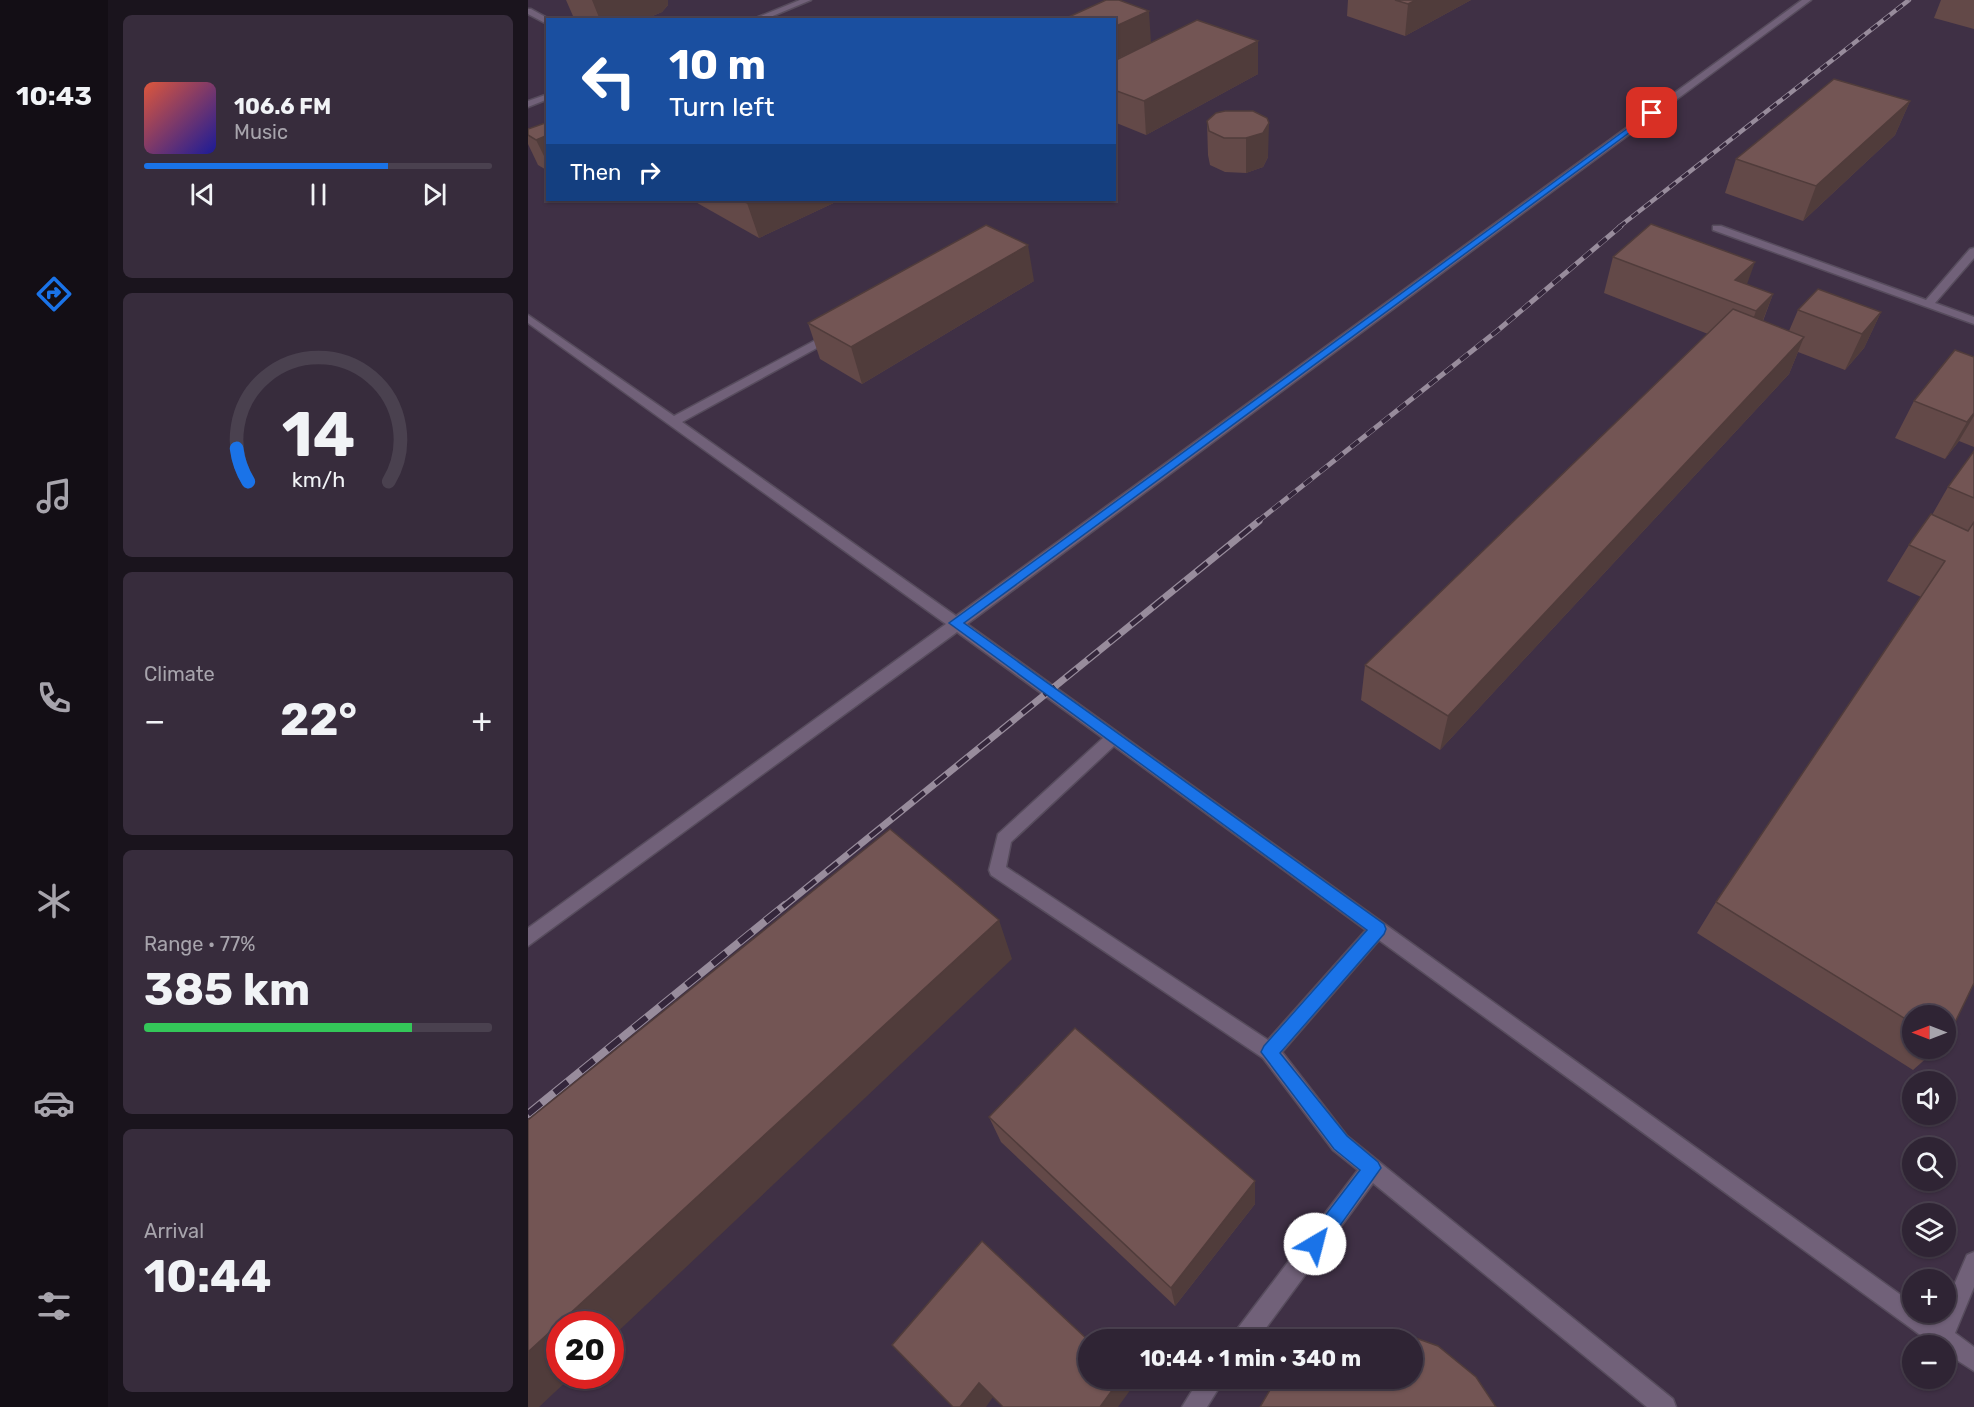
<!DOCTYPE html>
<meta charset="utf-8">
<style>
body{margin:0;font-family:Rubik,sans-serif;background:#372c3c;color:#f1f3f6;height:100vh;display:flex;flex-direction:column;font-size:22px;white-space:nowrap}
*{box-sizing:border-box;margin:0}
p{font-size:20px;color:#a7a4ac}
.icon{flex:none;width:33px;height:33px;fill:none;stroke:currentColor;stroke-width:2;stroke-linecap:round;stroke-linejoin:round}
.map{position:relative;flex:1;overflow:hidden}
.drawer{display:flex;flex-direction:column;gap:15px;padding:15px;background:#1a141d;width:420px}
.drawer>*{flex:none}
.top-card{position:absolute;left:18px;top:18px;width:570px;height:183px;border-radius:0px;box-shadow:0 2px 4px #0004,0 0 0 2px #4a414f;background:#1a4fa0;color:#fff;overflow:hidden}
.needle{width:39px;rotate:270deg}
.controls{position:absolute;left:1374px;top:1005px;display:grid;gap:12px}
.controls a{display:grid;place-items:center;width:54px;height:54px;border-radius:50%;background:#2f2434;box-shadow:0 2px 4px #0004,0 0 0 2px #4a414f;font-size:30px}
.speed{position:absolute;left:18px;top:1311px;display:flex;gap:12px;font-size:30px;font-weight:700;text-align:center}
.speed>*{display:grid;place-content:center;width:78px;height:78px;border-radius:50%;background:#2f2434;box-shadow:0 2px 4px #0004,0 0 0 2px #4a414f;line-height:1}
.speed .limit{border:9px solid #d22;background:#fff;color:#111}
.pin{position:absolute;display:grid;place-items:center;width:51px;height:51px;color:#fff;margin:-26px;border-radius:12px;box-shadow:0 3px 9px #0006}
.me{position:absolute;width:66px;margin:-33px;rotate:37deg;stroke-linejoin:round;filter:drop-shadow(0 0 4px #0008)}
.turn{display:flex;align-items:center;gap:21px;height:126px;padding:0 24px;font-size:27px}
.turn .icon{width:78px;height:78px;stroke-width:2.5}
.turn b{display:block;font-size:42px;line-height:51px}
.then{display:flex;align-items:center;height:57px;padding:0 24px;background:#0003;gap:12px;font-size:22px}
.big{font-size:45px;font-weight:700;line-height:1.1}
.drawer .widget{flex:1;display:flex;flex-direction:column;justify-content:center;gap:9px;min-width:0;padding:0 21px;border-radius:9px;background:#372c3c}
.drawer .dial{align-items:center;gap:0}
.dial svg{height:156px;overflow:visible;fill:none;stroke:#4a414f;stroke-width:7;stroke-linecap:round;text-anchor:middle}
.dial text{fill:#f1f3f6;stroke:none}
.song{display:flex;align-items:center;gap:18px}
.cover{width:72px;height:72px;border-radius:9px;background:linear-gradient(135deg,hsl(10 70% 55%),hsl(240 70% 35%))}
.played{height:6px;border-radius:3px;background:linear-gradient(90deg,#1a73e8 70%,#4a414f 70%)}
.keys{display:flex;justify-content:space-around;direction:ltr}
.heat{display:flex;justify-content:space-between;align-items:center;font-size:33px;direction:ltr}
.charge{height:9px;border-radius:4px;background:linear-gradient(90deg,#34c759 77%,#4a414f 0)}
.trip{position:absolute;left:550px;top:1329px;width:345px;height:60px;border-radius:30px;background:#2f2434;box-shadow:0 2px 4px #0004,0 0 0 2px #4a414f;font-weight:700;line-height:60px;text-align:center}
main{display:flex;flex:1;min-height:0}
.tabs{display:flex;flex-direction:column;width:108px;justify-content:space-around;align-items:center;background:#130e15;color:#a7a4ac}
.tabs .icon{width:42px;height:42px}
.tabs .selected{color:#1a73e8}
.tabs b{font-size:27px;color:#f1f3f6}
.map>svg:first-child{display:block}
</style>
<main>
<nav class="tabs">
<b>10:43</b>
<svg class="icon selected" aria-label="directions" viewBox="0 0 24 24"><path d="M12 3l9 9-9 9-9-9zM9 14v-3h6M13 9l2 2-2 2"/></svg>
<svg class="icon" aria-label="music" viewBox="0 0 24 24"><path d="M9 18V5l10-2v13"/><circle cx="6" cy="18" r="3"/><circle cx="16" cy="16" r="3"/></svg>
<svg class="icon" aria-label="phone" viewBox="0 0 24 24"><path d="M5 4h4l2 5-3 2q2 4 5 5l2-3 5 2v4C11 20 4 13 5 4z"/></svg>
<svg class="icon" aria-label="climate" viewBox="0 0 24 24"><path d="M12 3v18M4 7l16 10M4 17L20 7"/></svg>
<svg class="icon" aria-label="car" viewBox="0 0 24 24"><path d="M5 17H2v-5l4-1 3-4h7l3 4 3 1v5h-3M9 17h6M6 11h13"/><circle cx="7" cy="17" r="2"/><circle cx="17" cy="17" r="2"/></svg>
<svg class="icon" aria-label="filters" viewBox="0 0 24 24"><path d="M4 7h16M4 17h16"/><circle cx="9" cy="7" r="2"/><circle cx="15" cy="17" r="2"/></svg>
</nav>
<section class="drawer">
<div class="widget">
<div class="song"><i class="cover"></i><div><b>106.6 FM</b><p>Music</p></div></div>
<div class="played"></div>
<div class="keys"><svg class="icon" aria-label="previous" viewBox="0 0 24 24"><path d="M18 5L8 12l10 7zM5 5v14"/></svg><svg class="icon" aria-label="pause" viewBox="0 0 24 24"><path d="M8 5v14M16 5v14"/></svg><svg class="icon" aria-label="next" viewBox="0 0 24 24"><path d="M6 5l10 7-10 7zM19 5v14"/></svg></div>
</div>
<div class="widget dial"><svg viewBox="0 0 100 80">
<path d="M14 69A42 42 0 1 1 86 69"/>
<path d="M14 69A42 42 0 0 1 8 52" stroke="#1a73e8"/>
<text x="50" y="56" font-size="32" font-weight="700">14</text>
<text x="50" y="72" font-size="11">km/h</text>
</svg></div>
<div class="widget"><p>Climate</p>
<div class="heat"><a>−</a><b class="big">22°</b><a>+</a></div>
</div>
<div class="widget"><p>Range · 77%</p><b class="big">385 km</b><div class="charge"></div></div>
<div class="widget"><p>Arrival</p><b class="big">10:44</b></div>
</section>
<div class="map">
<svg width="1446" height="1407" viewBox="0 0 1446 1407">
<rect width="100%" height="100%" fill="#3f3045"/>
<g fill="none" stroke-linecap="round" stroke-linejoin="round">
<defs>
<g id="lane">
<polygon points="272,0 283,0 235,20 223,20"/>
<path d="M1274 0H1283L439 624 1384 1303V1312H1398L1410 1321 1414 1312H1418V1304L1439 1255 1446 1252V1287L1427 1333 1446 1347V1371L1418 1353V1346L1406 1345 851 940 754 1052 819 1136 1145 1399 1148 1407H1119L845 1183 729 1340H704L707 1332 830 1170 805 1150 735 1058 463 875 461 870 470 834 575 738 429 632 0 946V928L418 624 0 323V315L146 416 299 334H307V338L154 422 428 616ZM586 746 838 930 740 1040 478 867 483 842Z"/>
<polygon points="0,9 3,9 23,20 17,23 0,14"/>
<polygon points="20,94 20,99 0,107 0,101"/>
<polygon points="1185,226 1193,226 1398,300 1442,249 1446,248 1446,258 1407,303 1446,317 1446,324 1185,230"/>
<polygon points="672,1378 697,1378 679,1407 654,1407"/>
</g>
</defs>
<use href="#lane" stroke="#574c5d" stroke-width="3"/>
<use href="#lane" fill="#716179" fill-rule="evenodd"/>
<defs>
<polyline id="rail-far3" points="1091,227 1381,0"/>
<polyline id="rail-far2" points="729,522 969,331 1093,226"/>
<polyline id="rail-far1" points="255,907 731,521"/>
<polyline id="rail" points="0,1114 257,905"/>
</defs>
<use href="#rail-far3" stroke="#988c9c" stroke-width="4.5"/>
<use href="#rail-far2" stroke="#988c9c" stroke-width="5"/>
<use href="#rail-far1" stroke="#988c9c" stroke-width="7"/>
<use href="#rail" stroke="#988c9c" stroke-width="8"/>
<use href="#rail-far3" stroke="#34263b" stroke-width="3" stroke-dasharray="8" stroke-linecap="butt"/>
<use href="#rail-far2" stroke="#34263b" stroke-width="4" stroke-dasharray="10" stroke-linecap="butt"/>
<use href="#rail-far1" stroke="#34263b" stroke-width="4.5" stroke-dasharray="14" stroke-linecap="butt"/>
<use href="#rail" stroke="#34263b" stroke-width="6" stroke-dasharray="17" stroke-linecap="butt"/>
</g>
<g fill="#634948">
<polygon points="38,0 140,0 140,5 134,12 115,20 48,20 45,16"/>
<polygon points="820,0 943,0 877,36 819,16"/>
<polygon points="1413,0 1446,0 1446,29 1406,18"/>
<polygon points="586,20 623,43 589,60 730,41 730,74 618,135 586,122"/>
<polygon points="1382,101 1367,135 1275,221 1197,193 1208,159"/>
<polygon points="688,113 740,157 735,167 718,173 697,172 682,165 680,155 679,121"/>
<polygon points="20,122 20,171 10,165 0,144 0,129"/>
<polygon points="164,200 312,200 231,238"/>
<polygon points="1085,257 1218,284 1245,294 1235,321 1261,331 1270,310 1353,312 1336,348 1317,370 1270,352 1261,374 912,750 833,700 837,665 1180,334 1076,293"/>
<polygon points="506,281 334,384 292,359 280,323"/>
<polygon points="1446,357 1446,447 1431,441 1417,459 1367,438 1386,401"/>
<polygon points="1446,451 1446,983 1384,1016 1384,1048 1410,1048 1385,1070 1169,933 1188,902 1393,597 1359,581 1381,545 1404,515 1420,487"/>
<polygon points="461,1117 727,1204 647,1306 473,1142"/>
</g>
<g fill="#503c3b">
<polygon points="64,0 140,0 140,5 134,12 115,20 72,20"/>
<polygon points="888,0 943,0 877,36 880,4"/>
<polygon points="621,11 623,43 588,59 590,71 586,73 586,27"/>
<polygon points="730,41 730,74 618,135 616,101"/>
<polygon points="1382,101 1367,135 1275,221 1288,186"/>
<polygon points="741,123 740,157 735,167 718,173 718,138"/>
<polygon points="20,135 20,164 8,140"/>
<polygon points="226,200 312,200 231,238 219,203"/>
<polygon points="500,245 506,281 334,384 323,347"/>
<polygon points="1227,262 1214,298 1207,280"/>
<polygon points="1245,294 1231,330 1215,347 1228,311"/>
<polygon points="1353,312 1336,348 1317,370 1334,334"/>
<polygon points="1276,337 1261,374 912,750 920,716"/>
<polygon points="1446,413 1446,416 1431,441 1417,459 1439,422"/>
<polygon points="471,920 484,959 82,1339 82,1324 32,1324 32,1376 44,1376 11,1407 0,1407 0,1352"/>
<polygon points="727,1181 727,1204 647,1306 643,1288"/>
<polygon points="593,1378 598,1378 603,1389 590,1407 572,1407"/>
<polygon points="451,1383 465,1397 458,1407 432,1407"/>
</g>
<g fill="#735554" stroke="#503c3b" stroke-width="1.5">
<polygon points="578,0 591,0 621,11 586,27 586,20 534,20"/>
<polygon points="867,0 888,0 880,4"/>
<polygon points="669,20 730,41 616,101 586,90 586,61"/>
<polygon points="1306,79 1382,101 1288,186 1208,159"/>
<polygon points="697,111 725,111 739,118 741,123 735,133 718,138 696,138 681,131 679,121 688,113"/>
<polygon points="20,122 20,135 8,140 0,135 0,129"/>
<polygon points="213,200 226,200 219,203"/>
<polygon points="1123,224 1227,262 1207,280 1245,294 1228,311 1085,257"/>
<polygon points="458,225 500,245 323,347 280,323"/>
<polygon points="1290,289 1353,312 1334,334 1270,310"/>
<polygon points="1205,309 1276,337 920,716 837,665"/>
<polygon points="1427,350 1446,357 1446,413 1439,422 1386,401"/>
<polygon points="1446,451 1446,498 1420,487"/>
<polygon points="1403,514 1440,531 1446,522 1446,983 1418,1041 1418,1016 1384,1016 1384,1023 1188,902 1417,561 1381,545"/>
<polygon points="362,829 471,920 0,1352 0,1120"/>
<polygon points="547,1028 727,1181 643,1288 461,1117"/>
<polygon points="454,1241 561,1341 561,1378 593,1378 572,1407 475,1407 451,1383 432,1407 425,1407 364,1345"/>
<polygon points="825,1330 868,1331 910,1346 948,1377 968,1407 732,1407 749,1378 885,1378 885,1340 800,1340"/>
</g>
<polygon fill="#1a73e8" stroke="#114b97" stroke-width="1.5" points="1122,112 1128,113 436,623 856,924 858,929 856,934 752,1053 819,1136 850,1162 853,1168 794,1251 787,1254 780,1251 778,1244 780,1238 832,1170 806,1149 733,1052 736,1046 839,930 421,623"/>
</svg>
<div class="controls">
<a><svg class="needle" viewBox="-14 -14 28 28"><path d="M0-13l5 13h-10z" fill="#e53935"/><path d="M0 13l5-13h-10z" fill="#a7a4ac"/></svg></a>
<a><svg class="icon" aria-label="sound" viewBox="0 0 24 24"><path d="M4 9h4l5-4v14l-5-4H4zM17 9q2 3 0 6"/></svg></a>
<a><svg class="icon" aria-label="search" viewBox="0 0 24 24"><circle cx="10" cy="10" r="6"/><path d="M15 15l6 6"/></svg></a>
<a><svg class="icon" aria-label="layers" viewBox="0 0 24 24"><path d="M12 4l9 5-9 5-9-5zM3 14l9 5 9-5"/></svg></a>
<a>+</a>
<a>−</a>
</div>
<div class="speed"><div class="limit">20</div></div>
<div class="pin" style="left:1124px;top:113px;background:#d93025"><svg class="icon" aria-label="arrive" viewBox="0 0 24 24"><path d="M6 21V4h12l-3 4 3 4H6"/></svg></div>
<svg class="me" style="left:787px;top:1244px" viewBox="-20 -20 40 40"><circle r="19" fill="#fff"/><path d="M0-13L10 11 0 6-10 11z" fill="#1a73e8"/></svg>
<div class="trip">10:44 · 1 min · 340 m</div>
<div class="top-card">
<div class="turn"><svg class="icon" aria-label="left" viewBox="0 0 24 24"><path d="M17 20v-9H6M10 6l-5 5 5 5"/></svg><div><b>10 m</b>Turn left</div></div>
<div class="then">Then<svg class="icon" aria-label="right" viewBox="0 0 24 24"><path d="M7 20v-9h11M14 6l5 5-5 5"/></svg></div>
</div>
</div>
</main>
